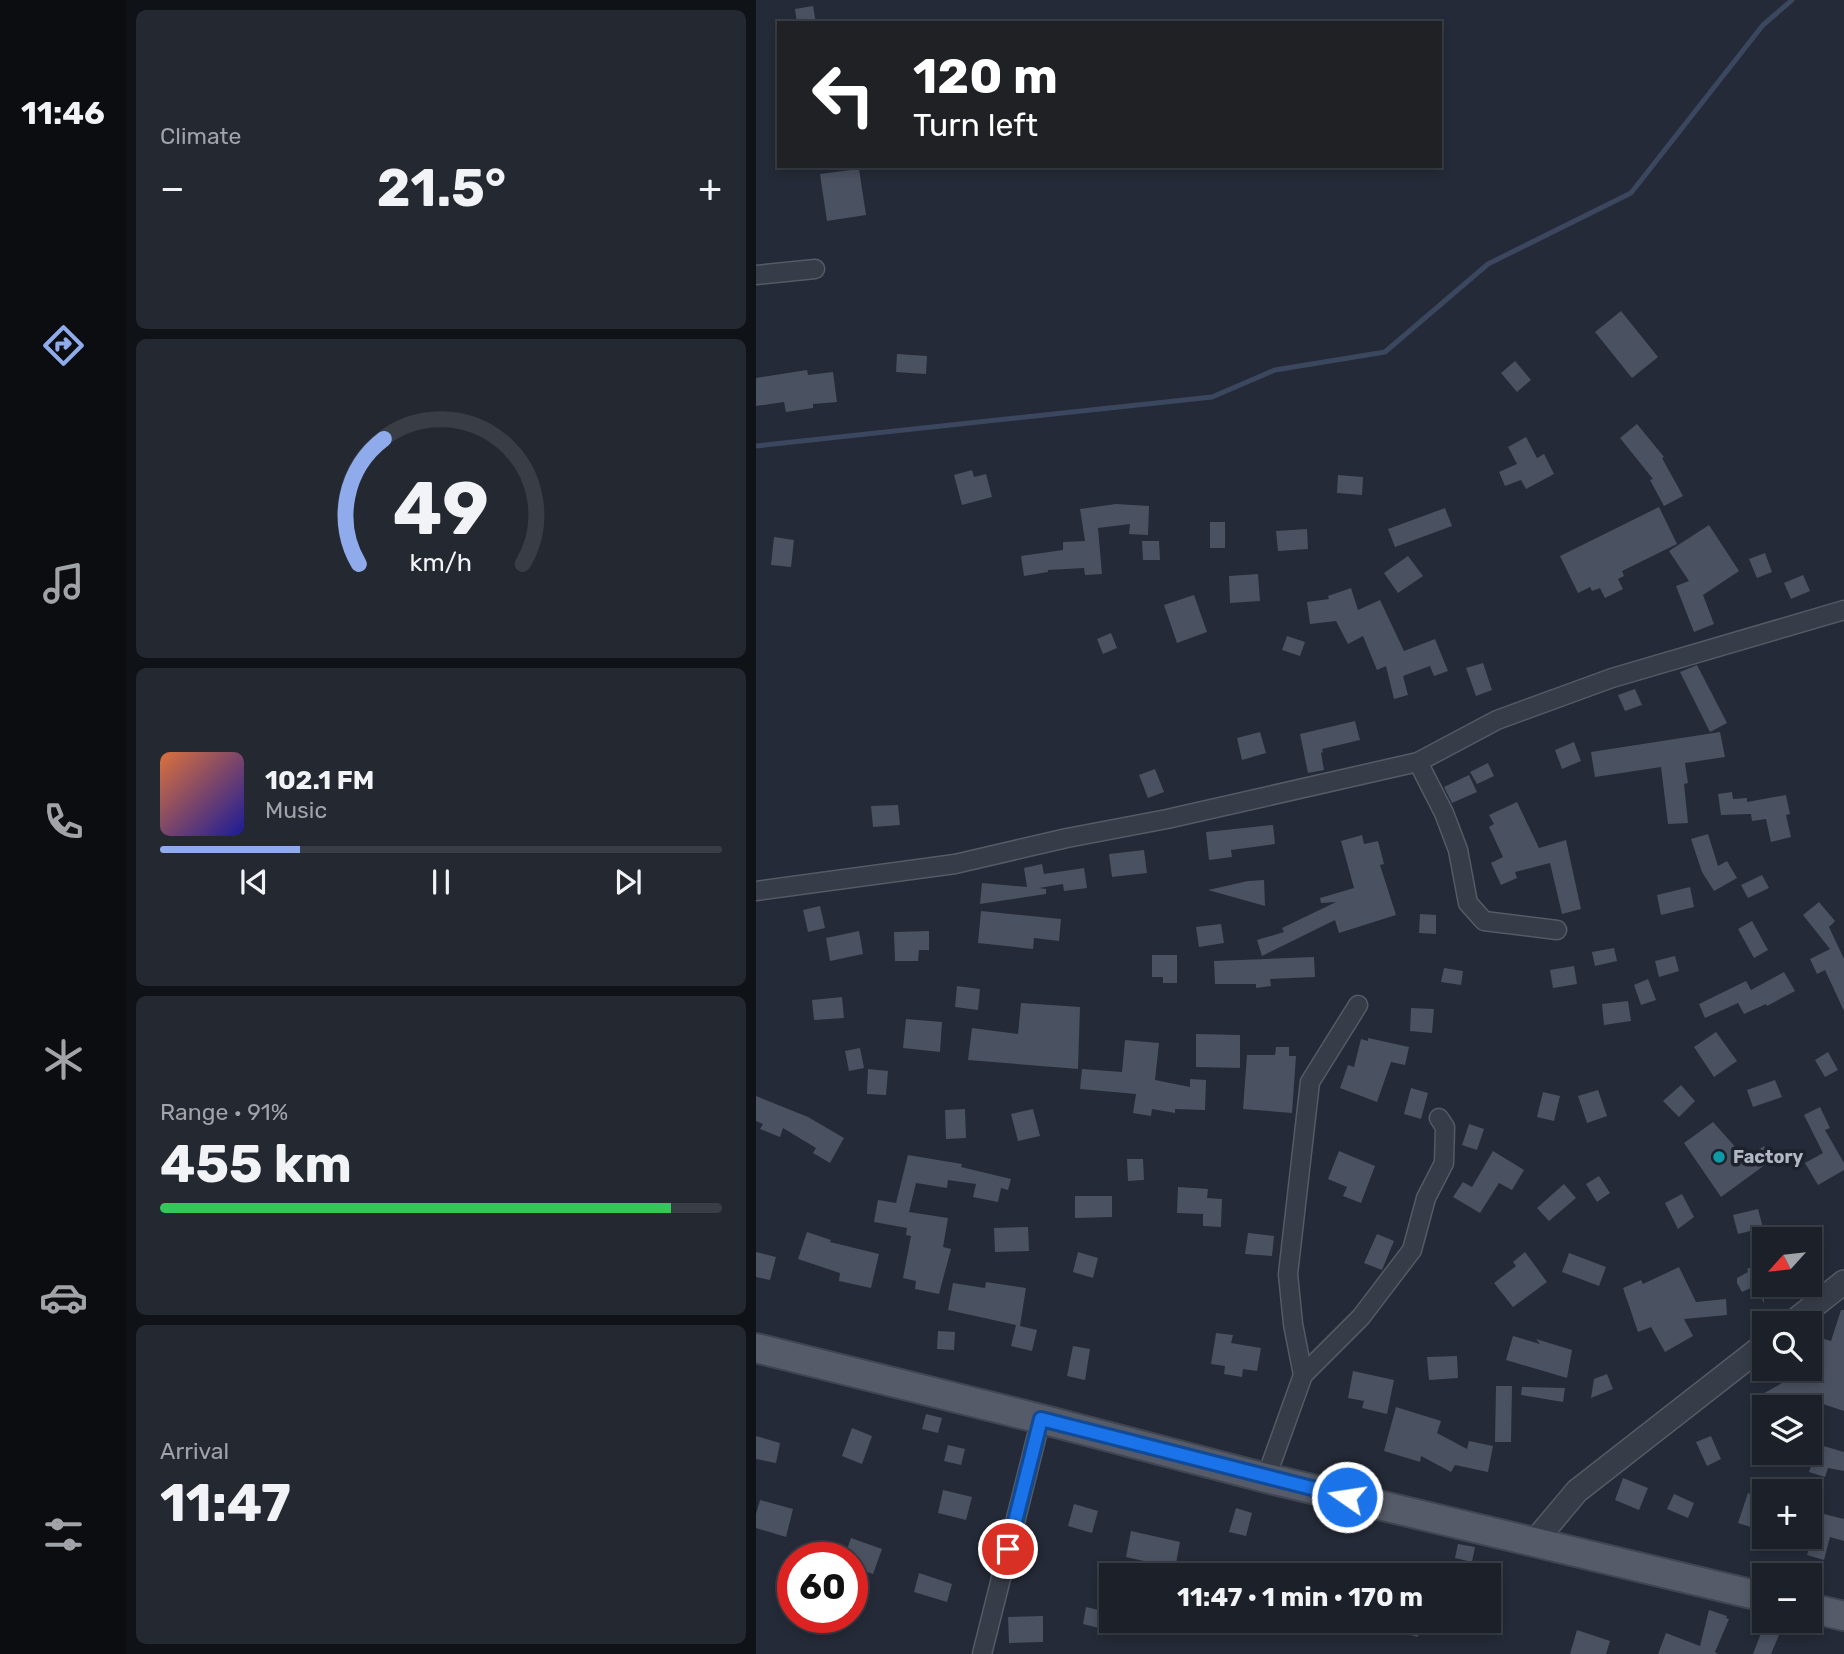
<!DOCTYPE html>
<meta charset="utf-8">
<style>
body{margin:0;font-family:Rubik,sans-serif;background:#242831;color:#f1f3f6;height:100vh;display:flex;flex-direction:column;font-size:26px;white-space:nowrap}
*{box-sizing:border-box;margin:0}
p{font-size:23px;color:#a0a3a8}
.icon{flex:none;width:38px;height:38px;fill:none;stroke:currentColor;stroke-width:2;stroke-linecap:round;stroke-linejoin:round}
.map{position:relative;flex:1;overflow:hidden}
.panel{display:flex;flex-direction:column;gap:10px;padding:10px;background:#0f1217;width:630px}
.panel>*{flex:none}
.hud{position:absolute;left:21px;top:21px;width:665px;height:147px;border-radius:0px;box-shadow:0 4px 10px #0003,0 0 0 2px #393e46;background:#202124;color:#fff;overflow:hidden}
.needle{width:46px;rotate:243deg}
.controls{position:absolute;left:996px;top:1227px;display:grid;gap:14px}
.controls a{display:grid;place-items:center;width:70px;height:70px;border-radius:0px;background:#1b2029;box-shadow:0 4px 10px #0003,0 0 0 2px #393e46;font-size:35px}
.speed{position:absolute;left:21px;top:1542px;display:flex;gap:14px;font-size:35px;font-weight:700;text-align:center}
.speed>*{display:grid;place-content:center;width:91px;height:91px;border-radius:50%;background:#1b2029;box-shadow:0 4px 10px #0003,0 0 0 2px #393e46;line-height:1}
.speed .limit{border:10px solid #d22;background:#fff;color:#111}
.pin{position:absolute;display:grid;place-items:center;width:60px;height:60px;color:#fff;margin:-30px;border:4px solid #fff;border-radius:50%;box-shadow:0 2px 7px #0007}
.me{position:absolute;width:77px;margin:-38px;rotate:283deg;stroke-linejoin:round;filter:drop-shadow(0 0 5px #0008)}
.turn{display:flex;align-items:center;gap:24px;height:147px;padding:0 21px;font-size:32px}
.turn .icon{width:91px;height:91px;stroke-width:2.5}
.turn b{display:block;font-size:49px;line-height:60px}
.big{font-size:52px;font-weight:700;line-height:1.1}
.panel .card{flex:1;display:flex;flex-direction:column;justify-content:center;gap:10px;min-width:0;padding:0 24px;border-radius:10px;background:#242831}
.panel .dial{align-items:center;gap:0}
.dial svg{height:182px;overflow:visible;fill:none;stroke:#393e46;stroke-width:7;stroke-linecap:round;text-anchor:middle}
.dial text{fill:#f1f3f6;stroke:none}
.song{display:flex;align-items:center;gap:21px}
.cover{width:84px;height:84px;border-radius:10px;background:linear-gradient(135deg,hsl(20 70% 55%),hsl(240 70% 35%))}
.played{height:7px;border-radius:4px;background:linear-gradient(90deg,#90abeb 25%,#393e46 25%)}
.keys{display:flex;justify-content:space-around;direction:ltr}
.heat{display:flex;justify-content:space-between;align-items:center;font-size:38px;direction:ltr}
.charge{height:10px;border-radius:5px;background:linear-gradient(90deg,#34c759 91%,#393e46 0)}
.trip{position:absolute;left:343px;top:1563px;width:402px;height:70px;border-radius:0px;background:#1b2029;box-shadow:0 4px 10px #0003,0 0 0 2px #393e46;font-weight:700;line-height:70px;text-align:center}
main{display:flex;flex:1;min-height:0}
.tabs{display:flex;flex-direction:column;width:126px;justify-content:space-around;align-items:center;background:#0b0d10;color:#a0a3a8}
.tabs .icon{width:49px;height:49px}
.tabs .selected{color:#90abeb}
.tabs b{font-size:32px;color:#f1f3f6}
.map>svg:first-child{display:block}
</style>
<main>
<nav class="tabs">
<b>11:46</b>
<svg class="icon selected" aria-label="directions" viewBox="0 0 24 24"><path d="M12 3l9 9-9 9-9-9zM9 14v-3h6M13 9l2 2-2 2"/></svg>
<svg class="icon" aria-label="music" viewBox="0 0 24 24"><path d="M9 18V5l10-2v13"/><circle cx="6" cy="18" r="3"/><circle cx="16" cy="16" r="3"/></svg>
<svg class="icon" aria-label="phone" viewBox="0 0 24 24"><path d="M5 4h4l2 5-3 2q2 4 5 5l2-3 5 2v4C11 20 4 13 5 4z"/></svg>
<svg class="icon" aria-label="climate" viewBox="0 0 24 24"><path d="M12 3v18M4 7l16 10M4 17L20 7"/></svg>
<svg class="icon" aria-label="car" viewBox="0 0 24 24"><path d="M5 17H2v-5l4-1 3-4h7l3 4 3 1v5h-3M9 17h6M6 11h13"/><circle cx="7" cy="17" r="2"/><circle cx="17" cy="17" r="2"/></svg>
<svg class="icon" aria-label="filters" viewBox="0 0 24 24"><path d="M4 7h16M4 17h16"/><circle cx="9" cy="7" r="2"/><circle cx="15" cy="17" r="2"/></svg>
</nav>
<section class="panel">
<div class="card"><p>Climate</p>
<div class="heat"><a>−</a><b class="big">21.5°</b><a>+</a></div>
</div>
<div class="card dial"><svg viewBox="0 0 100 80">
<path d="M14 69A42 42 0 1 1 86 69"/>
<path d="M14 69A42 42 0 0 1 25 14" stroke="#90abeb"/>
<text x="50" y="56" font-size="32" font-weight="700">49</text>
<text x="50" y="72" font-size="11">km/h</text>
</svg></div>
<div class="card">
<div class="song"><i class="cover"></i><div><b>102.1 FM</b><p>Music</p></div></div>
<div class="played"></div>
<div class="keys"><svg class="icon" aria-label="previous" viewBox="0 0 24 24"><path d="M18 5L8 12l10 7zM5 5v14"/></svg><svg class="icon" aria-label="pause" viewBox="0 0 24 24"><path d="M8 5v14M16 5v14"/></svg><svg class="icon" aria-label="next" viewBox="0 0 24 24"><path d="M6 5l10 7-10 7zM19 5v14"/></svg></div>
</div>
<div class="card"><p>Range · 91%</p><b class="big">455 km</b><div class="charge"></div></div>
<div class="card"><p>Arrival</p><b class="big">11:47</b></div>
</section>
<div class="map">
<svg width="1088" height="1654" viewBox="0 0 1088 1654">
<rect width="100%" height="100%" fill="#242a37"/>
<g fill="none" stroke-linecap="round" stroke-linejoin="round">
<polyline stroke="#3b475e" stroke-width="5" points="0,446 456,397 519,370 629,352 732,264 875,193 1007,25 1036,0"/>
</g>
<g fill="#4a5160">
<polygon points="57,6 60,23 41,23 39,9"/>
<polygon points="103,169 110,215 71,221 64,174"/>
<polygon points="865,311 902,357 876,378 839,332"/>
<polygon points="141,354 171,356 170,374 140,372"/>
<polygon points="759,361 775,380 761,392 745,373"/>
<polygon points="51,370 52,375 77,372 81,402 57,404 57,408 30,412 28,402 0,406 0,378"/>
<polygon points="881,424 908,457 906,458 927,496 908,506 894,480 897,479 864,438"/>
<polygon points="770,437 781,458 788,454 798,474 770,489 765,480 749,486 743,472 761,464 752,447"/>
<polygon points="216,470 218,477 230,474 236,497 206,505 198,475"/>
<polygon points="582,475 607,477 606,495 581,493"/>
<polygon points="360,504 393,506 392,535 373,534 374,524 342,528 346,574 329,575 328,568 292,570 292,572 268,576 265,556 307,550 307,542 329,541 324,509"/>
<polygon points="903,507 921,544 866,571 868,576 862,579 867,589 849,598 844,588 836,591 834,587 822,593 804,556"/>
<polygon points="689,508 696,526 639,547 632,529"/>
<rect x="454" y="522" width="15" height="26"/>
<polygon points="953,525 983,571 947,595 958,624 938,632 920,586 933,581 913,551"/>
<polygon points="551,529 552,549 522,551 520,531"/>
<polygon points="18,537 38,540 35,567 15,565"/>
<polygon points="386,541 403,541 404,560 387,560"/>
<polygon points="1009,553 1016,572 1001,578 993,559"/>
<polygon points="652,556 667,576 642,593 628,573"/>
<polygon points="502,574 504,601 474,603 473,576"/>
<polygon points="1047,575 1054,591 1035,599 1028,583"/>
<polygon points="595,588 602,610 624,600 648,651 679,639 692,671 678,676 674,666 647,676 652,695 638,699 630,666 621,670 607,636 592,644 580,621 554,624 551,602 573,599 572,596"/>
<polygon points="438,595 451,632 421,643 408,605"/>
<polygon points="355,633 361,648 347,654 341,639"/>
<polygon points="531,636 549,642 544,656 526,650"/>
<polygon points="727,663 736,690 720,696 710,668"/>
<polygon points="941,665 971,723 954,732 924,672"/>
<polygon points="879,689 886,705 869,711 862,695"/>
<polygon points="599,721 604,740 566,749 567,752 565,753 568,770 552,773 544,734"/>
<polygon points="504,732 510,753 486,760 481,738"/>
<polygon points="964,732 969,757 929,763 932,783 928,784 932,823 912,824 905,767 839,777 835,752"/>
<polygon points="818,742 825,761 806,769 799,750"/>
<polygon points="732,763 738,776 721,784 714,772"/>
<polygon points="399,769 408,792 392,798 383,775"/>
<polygon points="713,775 721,792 696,803 688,787"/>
<polygon points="976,792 977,799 991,798 991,802 1030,795 1034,814 1030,815 1035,837 1015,842 1010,819 996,821 995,814 965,815 962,794"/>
<polygon points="761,802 783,848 810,840 825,909 806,914 794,863 759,872 761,878 745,885 735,863 747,857 733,827 738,824 733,815"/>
<polygon points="142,805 144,825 117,827 115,806"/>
<polygon points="517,825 519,844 475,850 476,857 453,860 450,832"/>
<polygon points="952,834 962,866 971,861 981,878 958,891 946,872 935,839"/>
<polygon points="606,835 608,844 622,841 628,864 624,865 640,915 583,933 579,920 506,956 501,940 528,932 526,928 580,902 565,903 564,898 598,888 585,841"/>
<polygon points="388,850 391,873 356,877 353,854"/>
<polygon points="286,864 288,874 328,868 331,888 308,891 307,884 283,888 290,889 290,894 224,904 226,883 271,887 268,868"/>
<polygon points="1006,875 1013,888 992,898 985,885"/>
<polygon points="508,880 509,906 452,890 492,881"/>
<polygon points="934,887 938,907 905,915 901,895"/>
<polygon points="1063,902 1079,921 1073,927 1088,959 1088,1011 1069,970 1061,974 1054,959 1074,949 1047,915"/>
<polygon points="64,906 69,928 52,932 47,910"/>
<polygon points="225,911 305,919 303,941 278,938 277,949 222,943"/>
<polygon points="664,914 680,915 680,934 663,933"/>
<polygon points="996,921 1012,950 998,958 982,929"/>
<polygon points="465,924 468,943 443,947 440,927"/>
<polygon points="103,931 107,954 74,961 70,938"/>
<polygon points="173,931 173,950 163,950 162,961 139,961 138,932"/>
<polygon points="858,948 861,961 839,966 836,952"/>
<polygon points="396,955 421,955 421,983 407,983 407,977 396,977"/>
<polygon points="919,956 923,971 903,977 899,961"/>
<polygon points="558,957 559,977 514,979 515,986 500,988 500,984 459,984 458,961"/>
<polygon points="818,966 821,984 797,988 794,970"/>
<polygon points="688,968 707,971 705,985 685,982"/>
<polygon points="1028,972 1039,991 1011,1006 1010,1004 988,1014 982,1003 949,1018 943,1004 990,981 995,990"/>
<polygon points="892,979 900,1000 885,1005 878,985"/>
<polygon points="201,986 224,989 222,1010 199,1007"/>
<polygon points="86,997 88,1018 58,1020 56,1000"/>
<polygon points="872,1001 875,1021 848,1025 846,1004"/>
<polygon points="265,1003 324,1007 322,1069 212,1060 216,1028 262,1034"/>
<polygon points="655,1008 678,1009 676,1033 654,1031"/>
<polygon points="150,1019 186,1022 184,1052 147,1048"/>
<polygon points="960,1032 981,1061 958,1077 938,1047"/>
<polygon points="440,1034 484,1035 484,1068 440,1067"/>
<polygon points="612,1038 653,1047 649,1065 635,1062 621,1102 584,1088 592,1065 598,1067 605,1039 612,1041"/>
<polygon points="369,1040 403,1043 399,1080 434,1087 434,1079 450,1080 449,1110 419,1109 419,1113 396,1109 395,1116 377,1113 380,1094 324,1089 326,1069 366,1072"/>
<polygon points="520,1047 533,1047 533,1056 540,1056 536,1113 487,1109 491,1055 519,1055"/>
<polygon points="104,1048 108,1068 93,1071 89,1051"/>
<polygon points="1072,1052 1082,1070 1069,1077 1059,1060"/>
<polygon points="112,1069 132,1071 130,1095 111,1094"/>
<polygon points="1019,1080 1026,1097 997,1107 991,1090"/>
<polygon points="925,1085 939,1101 923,1117 907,1101"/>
<polygon points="655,1088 672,1093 665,1119 648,1114"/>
<polygon points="842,1090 851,1116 831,1123 822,1096"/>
<polygon points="787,1092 804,1096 798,1121 781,1117"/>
<polygon points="0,1096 52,1117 88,1138 74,1163 57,1153 60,1148 27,1128 24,1137 4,1129 7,1124 0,1121"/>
<polygon points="1064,1107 1074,1128 1069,1130 1088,1163 1088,1170 1062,1185 1049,1163 1067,1153 1048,1115"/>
<polygon points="209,1109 210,1138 190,1139 189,1110"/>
<polygon points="277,1109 284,1136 262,1141 255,1114"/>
<polygon points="957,1122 990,1159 1008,1146 1017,1159 965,1197 928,1143"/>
<polygon points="713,1124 728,1129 721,1150 706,1145"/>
<polygon points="583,1151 619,1166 605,1203 587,1196 591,1187 572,1179"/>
<polygon points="737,1151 768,1170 756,1190 743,1183 724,1213 697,1197 707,1182 716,1187"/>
<polygon points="152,1155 206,1164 205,1167 255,1179 252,1190 245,1188 242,1202 217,1197 220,1184 192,1180 191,1188 160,1183 153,1212 192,1218 187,1247 195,1249 183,1294 159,1289 160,1281 147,1278 155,1236 150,1235 151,1228 118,1222 122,1200 140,1203"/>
<polygon points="371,1159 387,1159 388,1180 372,1181"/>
<polygon points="843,1176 854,1193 841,1202 830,1184"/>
<polygon points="808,1184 820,1198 793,1221 781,1208"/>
<polygon points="422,1187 452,1189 451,1198 466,1199 465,1227 447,1226 447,1214 421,1213"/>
<polygon points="926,1194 938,1217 922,1229 909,1203"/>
<polygon points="319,1196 356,1196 356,1217 319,1218"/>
<polygon points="1002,1209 1007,1228 982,1234 977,1215"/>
<polygon points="272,1227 273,1251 239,1252 238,1228"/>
<polygon points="51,1232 75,1240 74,1242 123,1254 115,1288 83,1281 84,1273 42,1259"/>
<polygon points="492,1233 518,1236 516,1256 489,1254"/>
<polygon points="621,1234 638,1241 626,1270 608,1263"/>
<polygon points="0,1252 20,1257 14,1280 0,1277"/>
<polygon points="322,1252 342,1258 337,1278 317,1272"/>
<polygon points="769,1252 791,1282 757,1307 738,1283 760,1266 757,1262"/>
<polygon points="813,1253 850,1267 843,1286 806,1272"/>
<polygon points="1008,1260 1008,1303 999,1286 986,1292 981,1283 981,1278 992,1272 991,1269"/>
<polygon points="923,1267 940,1302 970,1299 971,1315 928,1319 937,1336 909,1352 895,1327 882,1332 867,1288 885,1280 887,1284"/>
<polygon points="230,1282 270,1288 264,1326 281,1330 276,1351 255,1346 260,1325 192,1310 197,1283 229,1288"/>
<polygon points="1085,1310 1088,1310 1088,1411 1067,1404 1059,1440 1054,1439 1054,1407 1044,1407 1047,1393 1023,1407 1010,1407 1003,1396 1026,1383 1018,1368 1054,1368 1054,1335 1075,1341"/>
<polygon points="182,1331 199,1332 198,1350 181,1349"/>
<polygon points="460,1333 477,1335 475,1343 505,1348 501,1371 487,1369 486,1377 468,1374 469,1366 455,1364"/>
<polygon points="757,1336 784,1344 780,1339 816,1350 811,1378 750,1360"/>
<polygon points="317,1346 334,1349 329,1380 311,1376"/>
<polygon points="701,1356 702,1378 673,1380 671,1357"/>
<polygon points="597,1371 638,1380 631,1414 606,1408 608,1401 592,1398"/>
<polygon points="851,1374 857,1389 835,1398 838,1379"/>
<polygon points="740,1386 756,1386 755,1442 739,1442"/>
<polygon points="766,1387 809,1388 807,1402 765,1395"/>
<polygon points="640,1407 685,1421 681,1433 711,1449 713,1441 737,1446 732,1472 699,1465 695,1472 665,1456 664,1462 628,1451"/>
<polygon points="170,1414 186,1418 182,1433 166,1429"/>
<polygon points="96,1428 116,1436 106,1464 86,1456"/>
<polygon points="0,1436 24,1443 20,1463 0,1459"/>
<polygon points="955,1436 965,1459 951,1466 940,1442"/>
<polygon points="1054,1442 1088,1452 1088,1471 1072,1468 1069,1477 1053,1472 1056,1463 1054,1463"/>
<polygon points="192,1445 209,1449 205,1465 188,1461"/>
<polygon points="867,1478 892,1488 883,1510 859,1500"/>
<polygon points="187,1490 216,1497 210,1520 182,1513"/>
<polygon points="992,1493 1008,1499 1008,1523 1003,1521 1001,1529 982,1523"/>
<polygon points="918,1494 938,1503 932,1518 911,1509"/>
<polygon points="4,1500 37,1509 30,1537 0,1528 0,1514"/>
<polygon points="318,1504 342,1511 336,1533 312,1526"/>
<polygon points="480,1508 496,1513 490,1536 473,1532"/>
<polygon points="1064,1513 1088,1519 1088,1541 1074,1537 1068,1560 1051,1555"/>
<polygon points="375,1531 424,1542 419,1568 370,1557"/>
<polygon points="95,1538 126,1549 117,1574 96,1567 96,1558 88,1558"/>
<polygon points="702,1544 719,1547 716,1562 699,1558"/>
<polygon points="163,1573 196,1584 191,1602 158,1592"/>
<polygon points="330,1607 355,1613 355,1631 327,1624"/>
<polygon points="953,1610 971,1616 970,1618 973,1619 959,1652 962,1654 902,1654 910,1633 944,1646"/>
<polygon points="287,1616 287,1642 253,1643 252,1617"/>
<polygon points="619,1620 666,1620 662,1637 618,1626"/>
<polygon points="1007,1628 1023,1635 1015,1654 997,1654"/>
<polygon points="821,1630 854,1641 850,1654 814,1654"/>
</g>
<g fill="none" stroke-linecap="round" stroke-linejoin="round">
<defs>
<g id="minor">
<polyline points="0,275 59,269"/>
<polyline points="662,762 688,813 702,850 712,903 728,921 801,930"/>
<polyline points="0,891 199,864 311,838 411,819 662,762 741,720 856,678 1088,610"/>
<polyline points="547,1375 605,1317 656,1250 670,1198 688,1163 689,1127 683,1118"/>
<polyline points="510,1478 547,1375 537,1324 532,1274 554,1082 602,1005"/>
<polyline points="226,1654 285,1419"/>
</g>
<g id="tertiary">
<polyline points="1036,1323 1088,1282"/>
<polyline points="779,1541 821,1491 1008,1345"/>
</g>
<g id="primary">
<polyline points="0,1348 285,1419 510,1478 1008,1597"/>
<polyline points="1054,1608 1088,1616"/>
</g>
</defs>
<use href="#minor" stroke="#555a65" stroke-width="21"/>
<use href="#tertiary" stroke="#555a65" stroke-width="26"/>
<use href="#primary" stroke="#404651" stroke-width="32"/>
<use href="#minor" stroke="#373d48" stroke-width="18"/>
<use href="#tertiary" stroke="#373d48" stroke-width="23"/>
<use href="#primary" stroke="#555b68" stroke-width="28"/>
</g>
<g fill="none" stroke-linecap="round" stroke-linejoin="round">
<defs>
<polyline id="route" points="252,1549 285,1419 591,1497"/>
</defs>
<use href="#route" stroke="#114b97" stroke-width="18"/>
<use href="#route" stroke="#1a73e8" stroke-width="12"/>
</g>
<circle fill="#0f9aa8" stroke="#1d222c" stroke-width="2.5" cx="963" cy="1157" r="7"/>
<g text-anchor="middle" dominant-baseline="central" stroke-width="7" stroke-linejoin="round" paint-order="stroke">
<g font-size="18" font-weight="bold" fill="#b2b7c4" stroke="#1d222c" text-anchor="start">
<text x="977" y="1157">Factory</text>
</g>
</g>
</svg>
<div class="controls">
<a><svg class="needle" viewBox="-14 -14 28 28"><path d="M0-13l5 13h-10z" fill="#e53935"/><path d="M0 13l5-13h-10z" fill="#a0a3a8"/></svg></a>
<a><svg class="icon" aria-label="search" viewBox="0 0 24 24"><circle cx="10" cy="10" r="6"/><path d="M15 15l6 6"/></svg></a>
<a><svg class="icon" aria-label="layers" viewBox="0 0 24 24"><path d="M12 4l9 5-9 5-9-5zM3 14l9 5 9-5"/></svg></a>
<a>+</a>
<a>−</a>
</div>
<div class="speed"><div class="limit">60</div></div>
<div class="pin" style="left:252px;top:1549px;background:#d93025"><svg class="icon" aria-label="arrive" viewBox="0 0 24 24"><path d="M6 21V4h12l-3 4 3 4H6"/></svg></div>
<svg class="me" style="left:591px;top:1497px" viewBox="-20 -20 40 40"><circle r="17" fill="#1a73e8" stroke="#fff" stroke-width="3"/><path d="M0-11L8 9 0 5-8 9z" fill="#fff"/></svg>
<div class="trip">11:47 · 1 min · 170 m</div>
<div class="hud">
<div class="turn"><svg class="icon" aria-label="left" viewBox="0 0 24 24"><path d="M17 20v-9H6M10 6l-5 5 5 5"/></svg><div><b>120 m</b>Turn left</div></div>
</div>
</div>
</main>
